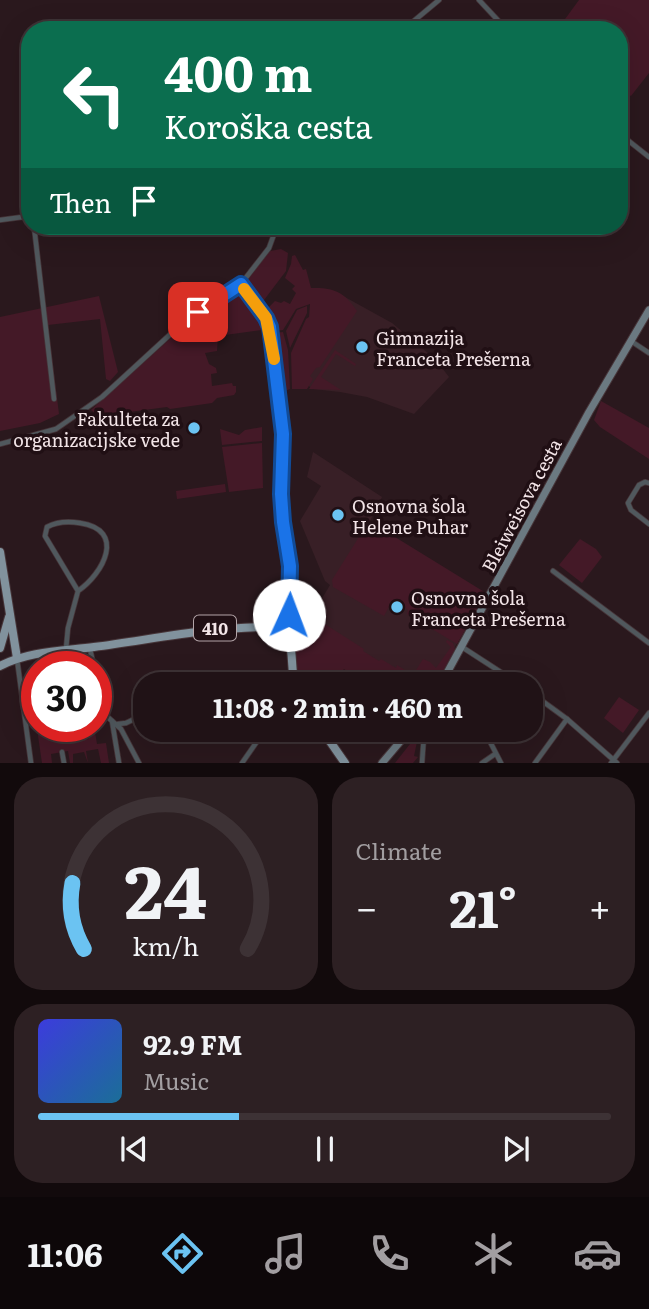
<!DOCTYPE html>
<meta charset="utf-8">
<style>
body{margin:0;font-family:Literata,serif;background:#2d2023;color:#f1f3f6;height:100vh;display:flex;flex-direction:column;font-size:26px;white-space:nowrap}
*{box-sizing:border-box;margin:0}
p{font-size:23px;color:#a29ea1}
.icon{flex:none;width:38px;height:38px;fill:none;stroke:currentColor;stroke-width:2;stroke-linecap:round;stroke-linejoin:round}
.map{position:relative;height:763px;overflow:hidden}
.side{display:flex;flex-direction:column;gap:14px;padding:14px;background:#120a0c;flex:1}
.side>*{flex:none}
.banner{position:absolute;left:21px;top:21px;width:607px;height:214px;border-radius:28px;box-shadow:0 7px 28px #0002,0 0 0 2px #3d3235;background:#0b6e4f;color:#fff;overflow:hidden}
.speed{position:absolute;left:21px;top:651px;display:flex;gap:14px;font-size:35px;font-weight:700;text-align:center}
.speed>*{display:grid;place-content:center;width:91px;height:91px;border-radius:50%;background:#201216;box-shadow:0 7px 28px #0002,0 0 0 2px #3d3235;line-height:1}
.speed .limit{border:10px solid #d22;background:#fff;color:#111}
.pin{position:absolute;display:grid;place-items:center;width:60px;height:60px;color:#fff;margin:-30px;border-radius:14px;box-shadow:0 4px 10px #0006}
.me{position:absolute;width:77px;margin:-38px;rotate:2deg;stroke-linejoin:round;filter:drop-shadow(0 0 5px #0008)}
.turn{display:flex;align-items:center;gap:24px;height:147px;padding:0 28px;font-size:32px}
.turn .icon{width:91px;height:91px;stroke-width:2.5}
.turn b{display:block;font-size:49px;line-height:60px}
.then{display:flex;align-items:center;height:66px;padding:0 28px;background:#0003;gap:14px;font-size:26px}
.big{font-size:52px;font-weight:700;line-height:1.1}
.side .widget{flex:1;display:flex;flex-direction:column;justify-content:center;gap:10px;min-width:0;padding:0 24px;border-radius:28px;background:#2d2023}
.side .dial{align-items:center;gap:0}
.dial svg{height:182px;overflow:visible;fill:none;stroke:#3d3235;stroke-width:7;stroke-linecap:round;text-anchor:middle}
.dial text{fill:#f1f3f6;stroke:none}
.song{display:flex;align-items:center;gap:21px}
.cover{width:84px;height:84px;border-radius:10px;background:linear-gradient(135deg,hsl(240 70% 55%),hsl(200 70% 35%))}
.played{height:7px;border-radius:4px;background:linear-gradient(90deg,#6bc3f2 35%,#3d3235 35%)}
.keys{display:flex;justify-content:space-around;direction:ltr}
.heat{display:flex;justify-content:space-between;align-items:center;font-size:38px;direction:ltr}
.side .tiles{flex:1;display:grid;gap:14px;grid-template-columns:1fr 1fr}
.widget:last-child{grid-column:span 2}
.trip{position:absolute;left:133px;top:672px;width:410px;height:70px;border-radius:28px;background:#201216;box-shadow:0 7px 28px #0002,0 0 0 2px #3d3235;font-weight:700;line-height:70px;text-align:center}
.dock{display:flex;height:112px;justify-content:space-around;align-items:center;background:#0d0709;color:#a29ea1}
.dock .icon{width:49px;height:49px}
.dock .current{color:#6bc3f2}
.dock b{font-size:32px;color:#f1f3f6}
.map>svg:first-child{display:block}
</style>
<div class="map">
<svg width="649" height="763" viewBox="0 0 649 763">
<rect width="100%" height="100%" fill="#2a181d"/>
<g fill="#381f26">
<polygon points="334,291 392,323 435,359 449,377 414,414 367,397 340,392 313,389 300,380"/>
<polygon points="313,452 382,497 369,523 484,593 435,684 296,636 300,628 308,622 330,585 325,581 300,521 321,486 307,477"/>
</g>
<g fill="#441927">
<polygon points="579,0 649,0 649,73 631,96 620,89 620,30 557,30"/>
<polygon points="281,249 288,253 286,271 261,304 246,286 246,282 270,251"/>
<path d="M295 255 303 270 306 269 311 288C335 287 345 293 357 311L320 367 316 368 310 376 313 379 307 389H292L291 353 306 319 309 317 310 304 296 309 283 330 274 331 266 310 275 301 281 303 284 301 290 304 296 293 292 289 295 286 285 278 291 264 292 256Z"/>
<polygon points="216,291 219,299 188,315 183,313 180,299"/>
<polygon points="236,292 242,292 260,316 266,331 265,333 262,330 218,336 217,351 205,353 209,364 216,368 217,373 211,374 212,386 232,383 233,386 236,386 236,392 234,395 217,398 212,403 170,409 167,407 99,416 91,410 180,330"/>
<polygon points="99,296 118,372 110,381 106,379 100,319 48,325 59,414 40,423 0,431 0,317"/>
<polygon points="307,306 307,313 290,348 286,331 297,310"/>
<polygon points="283,332 288,350 290,389 285,391 281,388 279,374 283,373 279,336 274,336 274,333"/>
<polygon points="335,350 356,364 355,366 336,354 321,377 341,390 309,389"/>
<polygon points="601,401 649,428 649,459 600,427 594,420"/>
<polygon points="262,427 262,441 222,445 220,429 239,435 245,430"/>
<polygon points="262,443 263,488 229,492 222,447"/>
<polygon points="225,484 226,492 177,499 176,491"/>
<polygon points="369,521 486,593 457,644 407,614 408,610 392,601 384,616 333,587 332,580"/>
<polygon points="580,539 596,549 602,557 582,583 559,565"/>
<polygon points="312,616 364,649 363,651 379,661 381,659 396,668 397,665 413,675 423,659 430,662 436,668 451,647 446,642 447,640 453,643 455,649 436,684 363,684 344,669 333,684 303,684 295,663 296,636"/>
<polygon points="619,697 639,710 623,733 604,718"/>
<polygon points="59,726 57,732 59,743 89,739 88,726 94,726 97,744 106,743 109,763 101,763 98,749 86,751 88,763 84,752 73,754 73,763 70,763 68,751 51,754 52,763 42,763 37,729"/>
<polygon points="421,730 424,731 422,737 418,737 414,756 418,757 413,763 395,763"/>
</g>
<g fill="none" stroke-linecap="round" stroke-linejoin="round">
<defs>
<g id="minor">
<polyline points="479,0 507,30"/>
<polyline points="403,30 439,0"/>
<polyline points="22,127 30,190"/>
<polyline points="620,134 649,157"/>
<polyline points="0,220 30,216"/>
<polyline points="34,226 54,399"/>
<polyline points="241,284 266,318 270,327 283,434 281,494 283,522 290,566 290,637"/>
<polyline points="631,341 649,353"/>
<polyline points="0,444 56,429 102,397 175,330 241,284 269,248 277,226"/>
<polyline points="649,483 645,482 639,485 628,503 631,510 649,524"/>
<polyline points="553,571 649,643"/>
<polyline points="462,647 519,684"/>
<path d="M66 649 68 628 78 591 45 536 47 527C58 521 68 521 80 523 127 530 103 574 78 591"/>
<polyline points="90,649 94,667"/>
<polyline points="17,659 31,763"/>
<polyline points="96,679 101,711 121,729 139,763"/>
<polyline points="530,692 567,719 617,763"/>
<polyline points="112,721 119,763"/>
<polyline points="118,724 126,723 145,714"/>
<polyline points="484,730 501,763"/>
<polyline points="62,752 64,763"/>
<polyline points="242,763 265,730"/>
<polyline points="422,763 424,735 427,730"/>
<polyline points="482,763 495,754"/>
<polyline points="535,763 567,719"/>
<polyline points="611,763 649,713"/>
</g>
<g id="secondary">
<polyline points="441,684 589,412 649,310"/>
<polyline points="382,763 410,730"/>
</g>
<g id="primary">
<polyline points="0,552 17,658"/>
<polyline points="0,648 9,617"/>
<path d="M0 666C29 651 63 651 94 647 155 639 214 626 276 627 297 631 289 666 295 684"/>
<polyline points="322,730 345,763"/>
</g>
</defs>
<use href="#minor" stroke="#463539" stroke-width="6"/>
<use href="#secondary" stroke="#463539" stroke-width="9"/>
<use href="#primary" stroke="#463539" stroke-width="10"/>
<use href="#minor" stroke="#50585d" stroke-width="4.5"/>
<use href="#secondary" stroke="#6b7981" stroke-width="7"/>
<use href="#primary" stroke="#81929d" stroke-width="8"/>
</g>
<g fill="none" stroke-linecap="round" stroke-linejoin="round">
<defs>
<polyline id="route" points="198,312 241,284 266,318 270,327 283,434 281,494 283,522 290,566 289,615"/>
</defs>
<use href="#route" stroke="#114b97" stroke-width="18"/>
<use href="#route" stroke="#1a73e8" stroke-width="12"/>
<polyline stroke="#f59e0b" stroke-width="12" points="244,289 266,318 274,359"/>
</g>
<g fill="#6bc3f2" stroke="#200f14" stroke-width="2.5">
<circle cx="362" cy="347" r="7"/>
<circle cx="194" cy="428" r="7"/>
<circle cx="338" cy="515" r="7"/>
<circle cx="397" cy="607" r="7"/>
</g>
<g text-anchor="middle" dominant-baseline="central" stroke-width="7" stroke-linejoin="round" paint-order="stroke">
<rect fill="#200f14" stroke="#b3a4a8" stroke-width="2" x="194" y="615.5" width="42" height="25" rx="5"/>
<g font-size="16" font-weight="bold" fill="#f2e4e7">
<text x="215" y="628">410</text>
</g>
<g font-size="18" fill="#f2e4e7" stroke="#200f14" text-anchor="start">
<text x="376" y="337">Gimnazija<tspan x="376" dy="21">Franceta Prešerna</tspan></text>
<text x="180" y="418" text-anchor="end">Fakulteta za<tspan x="180" dy="21">organizacijske vede</tspan></text>
<text x="352" y="505">Osnovna šola<tspan x="352" dy="21">Helene Puhar</tspan></text>
<text x="411" y="597">Osnovna šola<tspan x="411" dy="21">Franceta Prešerna</tspan></text>
</g>
<g font-size="18" fill="#f2e4e7" stroke="#200f14">
<text transform="translate(521 505) rotate(-62)">Bleiweisova cesta</text>
</g>
</g>
</svg>
<div class="speed"><div class="limit">30</div></div>
<div class="pin" style="left:198px;top:312px;background:#d93025"><svg class="icon" aria-label="arrive" viewBox="0 0 24 24"><path d="M6 21V4h12l-3 4 3 4H6"/></svg></div>
<svg class="me" style="left:289px;top:615px" viewBox="-20 -20 40 40"><circle r="19" fill="#fff"/><path d="M0-13L10 11 0 6-10 11z" fill="#1a73e8"/></svg>
<div class="trip">11:08 · 2 min · 460 m</div>
<div class="banner">
<div class="turn"><svg class="icon" aria-label="left" viewBox="0 0 24 24"><path d="M17 20v-9H6M10 6l-5 5 5 5"/></svg><div><b>400 m</b>Koroška cesta</div></div>
<div class="then">Then<svg class="icon" aria-label="arrive" viewBox="0 0 24 24"><path d="M6 21V4h12l-3 4 3 4H6"/></svg></div>
</div>
</div>
<section class="side">
<div class="tiles">
<div class="widget dial"><svg viewBox="0 0 100 80">
<path d="M14 69A42 42 0 1 1 86 69"/>
<path d="M14 69A42 42 0 0 1 9 40" stroke="#6bc3f2"/>
<text x="50" y="56" font-size="32" font-weight="700">24</text>
<text x="50" y="72" font-size="11">km/h</text>
</svg></div>
<div class="widget"><p>Climate</p>
<div class="heat"><a>−</a><b class="big">21°</b><a>+</a></div>
</div>
<div class="widget">
<div class="song"><i class="cover"></i><div><b>92.9 FM</b><p>Music</p></div></div>
<div class="played"></div>
<div class="keys"><svg class="icon" aria-label="previous" viewBox="0 0 24 24"><path d="M18 5L8 12l10 7zM5 5v14"/></svg><svg class="icon" aria-label="pause" viewBox="0 0 24 24"><path d="M8 5v14M16 5v14"/></svg><svg class="icon" aria-label="next" viewBox="0 0 24 24"><path d="M6 5l10 7-10 7zM19 5v14"/></svg></div>
</div>
</div>
</section>
<nav class="dock">
<b>11:06</b>
<svg class="icon current" aria-label="directions" viewBox="0 0 24 24"><path d="M12 3l9 9-9 9-9-9zM9 14v-3h6M13 9l2 2-2 2"/></svg>
<svg class="icon" aria-label="music" viewBox="0 0 24 24"><path d="M9 18V5l10-2v13"/><circle cx="6" cy="18" r="3"/><circle cx="16" cy="16" r="3"/></svg>
<svg class="icon" aria-label="phone" viewBox="0 0 24 24"><path d="M5 4h4l2 5-3 2q2 4 5 5l2-3 5 2v4C11 20 4 13 5 4z"/></svg>
<svg class="icon" aria-label="climate" viewBox="0 0 24 24"><path d="M12 3v18M4 7l16 10M4 17L20 7"/></svg>
<svg class="icon" aria-label="car" viewBox="0 0 24 24"><path d="M5 17H2v-5l4-1 3-4h7l3 4 3 1v5h-3M9 17h6M6 11h13"/><circle cx="7" cy="17" r="2"/><circle cx="17" cy="17" r="2"/></svg>
</nav>
